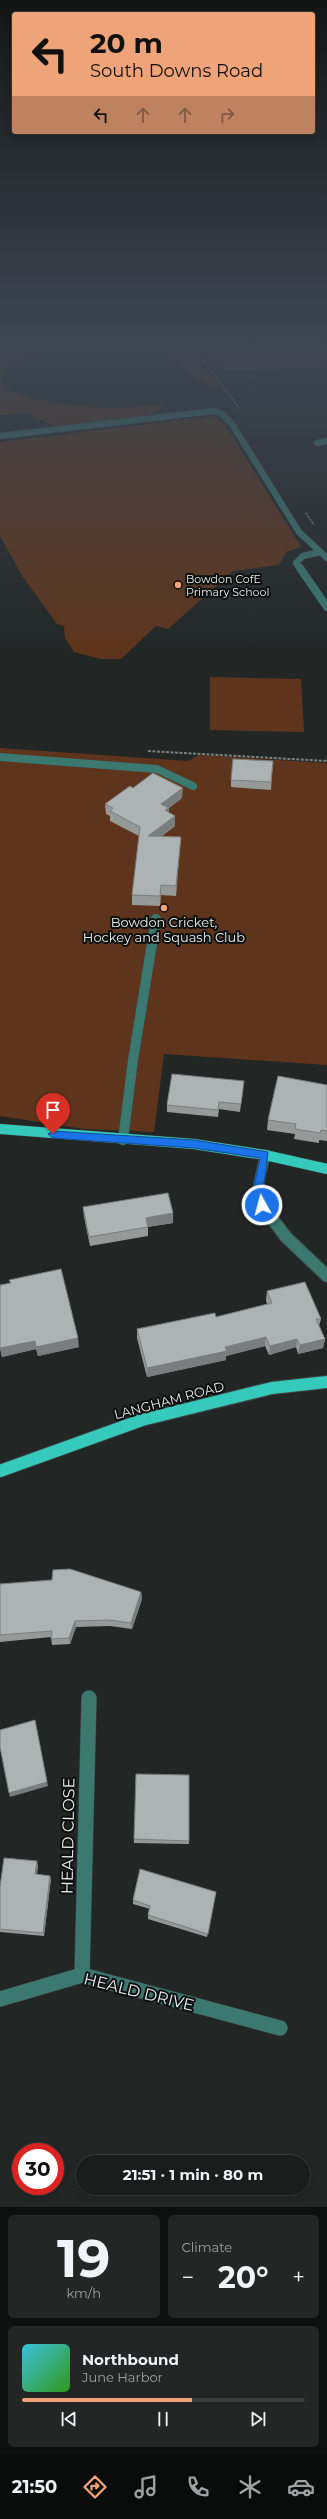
<!DOCTYPE html>
<meta charset="utf-8">
<style>
body{margin:0;font-family:Montserrat,sans-serif;background:#232625;color:#f1f3f6;height:100vh;display:flex;flex-direction:column;font-size:15px;white-space:nowrap}
*{box-sizing:border-box;margin:0}
p{font-size:13px;color:#9fa2a3}
.icon{flex:none;width:22px;height:22px;fill:none;stroke:currentColor;stroke-width:2;stroke-linecap:round;stroke-linejoin:round}
.map{position:relative;height:2207px;overflow:hidden}
.side{display:flex;flex-direction:column;gap:8px;padding:8px;background:#0e100f;flex:1}
.side>*{flex:none}
.banner{position:absolute;left:12px;top:12px;width:303px;height:122px;border-radius:4px;box-shadow:0 2px 6px #0003,0 0 0 1px #383b3b;background:#efa378;color:#111;overflow:hidden}
.speed{position:absolute;left:12px;top:2143px;display:flex;gap:8px;font-size:20px;font-weight:700;text-align:center}
.speed>*{display:grid;place-content:center;width:52px;height:52px;border-radius:50%;background:#1a1d1c;box-shadow:0 2px 6px #0003,0 0 0 1px #383b3b;line-height:1}
.speed .limit{border:6px solid #d22;background:#fff;color:#111}
.pin{position:absolute;display:grid;place-items:center;width:34px;height:34px;color:#fff;margin:-41px -17px;border-radius:50% 50% 50% 0;rotate:-45deg;box-shadow:0 0 4px #0007}
.pin .icon{rotate:45deg}
.me{position:absolute;width:44px;margin:-22px;rotate:353deg;stroke-linejoin:round;filter:drop-shadow(0 0 3px #0008)}
.turn{display:flex;align-items:center;gap:14px;height:84px;padding:0 12px;font-size:18px}
.turn .icon{width:52px;height:52px;stroke-width:2.5}
.turn b{display:block;font-size:28px;line-height:34px}
.lanes{display:flex;align-items:center;height:38px;padding:0 12px;background:#0003;justify-content:center;gap:20px;direction:ltr}
.lanes .off{opacity:.35}
.big{font-size:30px;font-weight:700;line-height:1.1}
.side .tile{flex:1;display:flex;flex-direction:column;justify-content:center;gap:6px;min-width:0;padding:0 14px;border-radius:6px;background:#232625}
.side .dial{align-items:center;gap:0}
.dial b{font-size:52px;line-height:1}
.song{display:flex;align-items:center;gap:12px}
.cover{width:48px;height:48px;border-radius:6px;background:linear-gradient(135deg,hsl(190 70% 55%),hsl(110 70% 35%))}
.played{height:4px;border-radius:2px;background:linear-gradient(90deg,#efa378 60%,#383b3b 60%)}
.keys{display:flex;justify-content:space-around;direction:ltr}
.heat{display:flex;justify-content:space-between;align-items:center;font-size:22px;direction:ltr}
.side .tiles{flex:1;display:grid;gap:8px;grid-template-columns:1fr 1fr}
.tile:last-child{grid-column:span 2}
.trip{position:absolute;left:76px;top:2155px;width:234px;height:40px;border-radius:20px;background:#1a1d1c;box-shadow:0 2px 6px #0003,0 0 0 1px #383b3b;font-weight:700;line-height:40px;text-align:center}
.tabs{display:flex;height:64px;justify-content:space-around;align-items:center;background:#0a0c0b;color:#9fa2a3}
.tabs .icon{width:28px;height:28px}
.tabs .on{color:#efa378}
.tabs b{font-size:18px;color:#f1f3f6}
.map>svg:first-child{display:block}
</style>
<div class="map">
<svg width="327" height="2207" viewBox="0 0 327 2207">
<rect width="100%" height="100%" fill="#222726"/>
<g fill="#5e351c">
<path d="M0 344H79C59 355 33 350 14 363 10 367 5 373 1 377L5 388C60 412 105 407 163 406L151 415 54 426 29 413 0 415Z"/>
<polygon points="151,344 179,344 191,353 219,386 210,387"/>
<polygon points="193,344 327,344 327,367 225,371"/>
<polygon points="215,416 226,426 301,547 286,552 279,565 233,571 168,629 156,626 121,659 101,659 74,652 65,638 64,626 57,624 23,577 0,536 0,442"/>
<polygon points="210,677 301,679 304,732 210,730"/>
<polygon points="0,748 188,761 199,755 327,763 327,1065 164,1054 154,1132 84,1129 0,1116"/>
</g>
<g fill="none" stroke-linecap="round" stroke-linejoin="round">
<defs>
<g id="minor-far4">
<polyline points="0,436 214,411 222,414 232,424 299,532 327,558"/>
<polyline points="317,443 327,441"/>
<polyline points="300,569 296,563 303,556 320,552"/>
</g>
<g id="minor-far3">
<polyline points="300,568 327,607"/>
<polyline points="0,757 157,769 193,786"/>
</g>
<g id="minor-far2">
<polyline points="123,1140 133,1060 156,919"/>
<polyline points="262,1205 258,1187 265,1155"/>
</g>
<polyline id="minor-far1" points="261,1204 286,1237 327,1276"/>
<g id="minor">
<polyline points="82,1975 89,1698"/>
<polyline points="0,1999 82,1975 280,2028"/>
</g>
<polyline id="major-far1" points="0,1129 194,1144 265,1155 327,1169"/>
<polyline id="major" points="0,1471 142,1420 272,1388 327,1382"/>
</defs>
<use href="#minor-far4" stroke="#3e4342" stroke-width="7"/>
<use href="#minor-far3" stroke="#3e4342" stroke-width="8"/>
<use href="#minor-far2" stroke="#3e4342" stroke-width="11"/>
<use href="#minor-far1" stroke="#3e4342" stroke-width="14"/>
<use href="#minor" stroke="#3e4342" stroke-width="16"/>
<use href="#major-far1" stroke="#3e4342" stroke-width="11"/>
<use href="#major" stroke="#3e4342" stroke-width="14"/>
<g stroke="#7d8181" stroke-width="1.5" stroke-dasharray="2.5 1" stroke-linecap="butt">
<polyline points="183,344 207,365 239,408"/>
<polyline points="306,513 314,525"/>
</g>
<polyline stroke="#7d8181" stroke-width="2" stroke-dasharray="3 1.5" stroke-linecap="butt" points="148,751 327,761"/>
<use href="#minor-far4" stroke="#3a7870" stroke-width="6"/>
<use href="#minor-far3" stroke="#3a7870" stroke-width="8"/>
<use href="#minor-far2" stroke="#3a7870" stroke-width="10"/>
<use href="#minor-far1" stroke="#3a7870" stroke-width="12"/>
<use href="#minor" stroke="#3a7870" stroke-width="15"/>
<use href="#major-far1" stroke="#35cabb" stroke-width="10"/>
<use href="#major" stroke="#35cabb" stroke-width="12"/>
</g>
<g fill="#959a99">
<polygon points="273,761 271,790 231,787 231,780"/>
<polygon points="182,798 169,808 169,812 175,826 161,837 181,837 180,847 176,896 161,895 160,906 132,905 132,895 139,836 110,821 110,816 106,814 105,804"/>
<polygon points="244,1081 240,1112 219,1109 218,1117 167,1112 167,1105"/>
<polygon points="327,1085 327,1141 319,1140 319,1143 294,1139 295,1134 267,1130 268,1120"/>
<polygon points="83,1207 173,1213 173,1223 148,1227 148,1236 90,1246 84,1217"/>
<polygon points="9,1280 79,1347 38,1356 36,1349 2,1357 0,1348 10,1283"/>
<polygon points="267,1291 321,1319 319,1326 325,1339 323,1348 298,1354 296,1347 269,1355 265,1346 226,1356 226,1360 147,1377 137,1338 137,1329 216,1317 267,1304 266,1300"/>
<polygon points="0,1584 141,1592 142,1599 132,1629 110,1626 76,1627 70,1644 52,1645 51,1637 0,1642"/>
<polygon points="189,1775 189,1844 134,1843 134,1839"/>
<polygon points="38,1865 37,1874 50,1876 51,1879 44,1936 0,1932 0,1887"/>
<polygon points="216,1892 207,1937 148,1919 148,1915 150,1909 133,1904 133,1900"/>
</g>
<g fill="#797d7d">
<polygon points="183,788 182,798 169,808 169,818 161,804"/>
<polygon points="175,816 175,826 148,846 148,836"/>
<polygon points="181,837 180,847 176,896 176,886"/>
<polygon points="161,885 161,895 160,906 160,896"/>
<polygon points="173,1213 173,1223 146,1227 146,1218"/>
<polygon points="266,1337 265,1346 226,1356 226,1360 147,1377 147,1368"/>
<polygon points="78,1338 79,1347 38,1356 36,1347"/>
<polygon points="297,1339 296,1347 269,1355 270,1346"/>
<polygon points="325,1339 323,1348 298,1354 300,1345"/>
<polygon points="35,1341 36,1349 2,1357 0,1348"/>
<polygon points="141,1592 142,1599 132,1629 131,1623"/>
<polygon points="75,1621 76,1627 70,1644 69,1638"/>
<polygon points="35,1720 48,1786 10,1797 9,1793"/>
<polygon points="37,1861 38,1865 36,1878 35,1874"/>
<polygon points="50,1876 51,1879 44,1936 43,1933"/>
</g>
<g fill="#adb3b2" stroke="#797d7d">
<polygon points="233,759 273,761 271,782 231,780"/>
<polygon points="153,773 183,788 161,804 169,808 165,810 175,816 148,836 181,837 176,886 161,885 160,896 132,895 140,827 110,811 113,808 105,804 130,786 133,788"/>
<polygon points="172,1074 244,1081 241,1104 219,1102 218,1110 167,1105"/>
<polygon points="278,1076 327,1085 327,1131 321,1130 320,1133 295,1129 296,1124 268,1120"/>
<polygon points="168,1193 173,1213 146,1218 148,1227 89,1237 83,1207"/>
<polygon points="61,1269 78,1338 36,1347 35,1341 0,1348 0,1285 11,1283 9,1280"/>
<polygon points="305,1282 321,1319 316,1319 325,1339 300,1345 297,1339 270,1346 266,1337 225,1347 227,1351 147,1368 137,1329 215,1313 216,1317 272,1303 267,1291"/>
<polygon points="70,1569 141,1592 131,1623 109,1620 75,1621 69,1638 51,1639 52,1631 0,1635 0,1584 52,1580 53,1570"/>
<polygon points="35,1720 47,1782 9,1793 0,1747 0,1730"/>
<polygon points="136,1774 189,1775 189,1841 134,1839"/>
<polygon points="4,1858 37,1861 35,1874 50,1876 43,1933 0,1929 0,1887"/>
<polygon points="140,1869 216,1892 208,1934 148,1915 150,1906 133,1900"/>
</g>
<linearGradient id="sky" x2="0" y2="1"><stop stop-color="#131515"/><stop offset="0.53" stop-color="#3e4752"/><stop offset="1" stop-color="#3e4752" stop-opacity="0"/></linearGradient>
<rect width="327" height="653" fill="url(#sky)"/>
<polygon fill="#1a73e8" stroke="#114b97" points="53,1131 194,1140 268,1152 263,1191 267,1205 262,1209 258,1207 253,1191 260,1158 194,1148 53,1138 48,1134"/>
<g fill="#efa378" stroke="#0d0f0f" stroke-width="1.5">
<circle cx="178" cy="585" r="4"/>
<circle cx="164" cy="908" r="4"/>
</g>
<g text-anchor="middle" dominant-baseline="central" stroke-width="4" stroke-linejoin="round" paint-order="stroke">
<g font-size="11" fill="#ebeeee" stroke="#0d0f0f" text-anchor="start">
<text x="186" y="579">Bowdon CofE<tspan x="186" dy="13">Primary School</tspan></text>
</g>
<g font-size="13" fill="#ebeeee" stroke="#0d0f0f">
<text x="164" y="922">Bowdon Cricket,<tspan x="164" dy="15">Hockey and Squash Club</tspan></text>
</g>
<g font-size="13" fill="#ebeeee" stroke="#0d0f0f">
<text transform="translate(169 1400) rotate(-15)">LANGHAM ROAD</text>
</g>
<g font-size="16" fill="#ebeeee" stroke="#0d0f0f">
<text transform="translate(68 1836) rotate(-89)">HEALD CLOSE</text>
<text transform="translate(139 1992) rotate(14)">HEALD DRIVE</text>
</g>
</g>
</svg>
<div class="speed"><div class="limit">30</div></div>
<div class="pin" style="left:53px;top:1134px;background:#d93025"><svg class="icon" aria-label="arrive" viewBox="0 0 24 24"><path d="M6 21V4h12l-3 4 3 4H6"/></svg></div>
<svg class="me" style="left:262px;top:1205px" viewBox="-20 -20 40 40"><circle r="17" fill="#1a73e8" stroke="#fff" stroke-width="3"/><path d="M0-11L8 9 0 5-8 9z" fill="#fff"/></svg>
<div class="trip">21:51 · 1 min · 80 m</div>
<div class="banner">
<div class="turn"><svg class="icon" aria-label="left" viewBox="0 0 24 24"><path d="M17 20v-9H6M10 6l-5 5 5 5"/></svg><div><b>20 m</b>South Downs Road</div></div>
<div class="lanes"><svg class="icon" aria-label="left" viewBox="0 0 24 24"><path d="M17 20v-9H6M10 6l-5 5 5 5"/></svg><svg class="icon off" aria-label="ahead" viewBox="0 0 24 24"><path d="M12 20V5M6 11l6-6 6 6"/></svg><svg class="icon off" aria-label="ahead" viewBox="0 0 24 24"><path d="M12 20V5M6 11l6-6 6 6"/></svg><svg class="icon off" aria-label="right" viewBox="0 0 24 24"><path d="M7 20v-9h11M14 6l5 5-5 5"/></svg></div>
</div>
</div>
<section class="side">
<div class="tiles">
<div class="tile dial"><b>19</b><p>km/h</p></div>
<div class="tile"><p>Climate</p>
<div class="heat"><a>−</a><b class="big">20°</b><a>+</a></div>
</div>
<div class="tile">
<div class="song"><i class="cover"></i><div><b>Northbound</b><p>June Harbor</p></div></div>
<div class="played"></div>
<div class="keys"><svg class="icon" aria-label="previous" viewBox="0 0 24 24"><path d="M18 5L8 12l10 7zM5 5v14"/></svg><svg class="icon" aria-label="pause" viewBox="0 0 24 24"><path d="M8 5v14M16 5v14"/></svg><svg class="icon" aria-label="next" viewBox="0 0 24 24"><path d="M6 5l10 7-10 7zM19 5v14"/></svg></div>
</div>
</div>
</section>
<nav class="tabs">
<b>21:50</b>
<svg class="icon on" aria-label="directions" viewBox="0 0 24 24"><path d="M12 3l9 9-9 9-9-9zM9 14v-3h6M13 9l2 2-2 2"/></svg>
<svg class="icon" aria-label="music" viewBox="0 0 24 24"><path d="M9 18V5l10-2v13"/><circle cx="6" cy="18" r="3"/><circle cx="16" cy="16" r="3"/></svg>
<svg class="icon" aria-label="phone" viewBox="0 0 24 24"><path d="M5 4h4l2 5-3 2q2 4 5 5l2-3 5 2v4C11 20 4 13 5 4z"/></svg>
<svg class="icon" aria-label="climate" viewBox="0 0 24 24"><path d="M12 3v18M4 7l16 10M4 17L20 7"/></svg>
<svg class="icon" aria-label="car" viewBox="0 0 24 24"><path d="M5 17H2v-5l4-1 3-4h7l3 4 3 1v5h-3M9 17h6M6 11h13"/><circle cx="7" cy="17" r="2"/><circle cx="17" cy="17" r="2"/></svg>
</nav>
